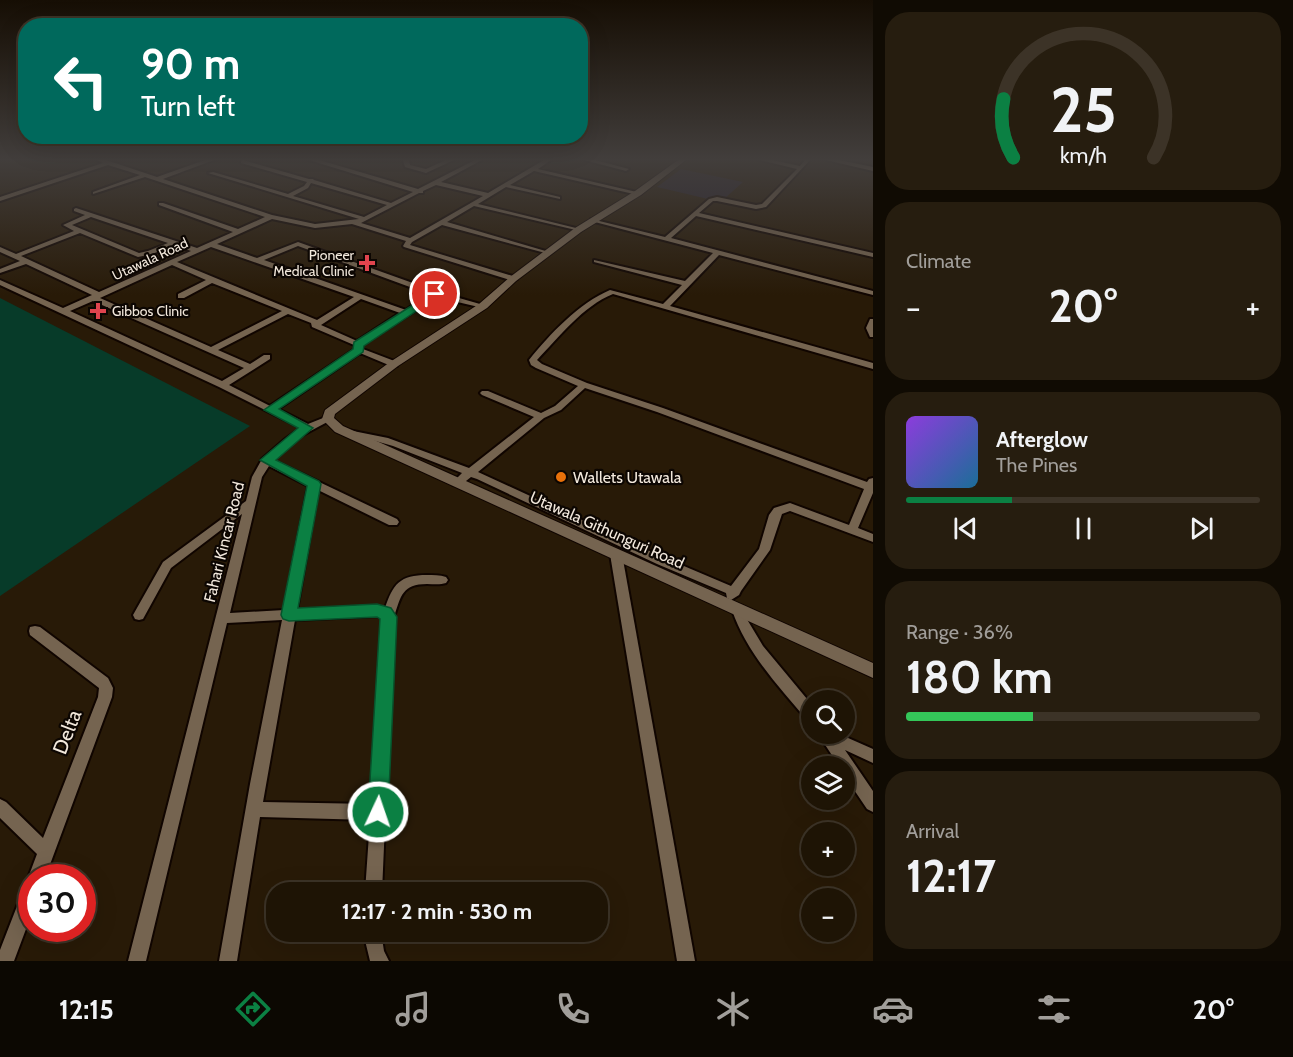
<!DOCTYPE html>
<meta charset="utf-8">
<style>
body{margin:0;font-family:Cabin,sans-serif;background:#261d0f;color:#f1f3f6;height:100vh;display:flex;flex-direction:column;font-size:22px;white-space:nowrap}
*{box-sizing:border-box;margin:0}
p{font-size:20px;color:#a19e9a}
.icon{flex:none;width:33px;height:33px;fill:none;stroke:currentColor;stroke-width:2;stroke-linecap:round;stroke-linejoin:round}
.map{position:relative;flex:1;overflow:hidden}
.side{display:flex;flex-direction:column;gap:12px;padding:12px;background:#100b03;width:420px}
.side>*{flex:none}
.banner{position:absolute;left:18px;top:18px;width:570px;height:126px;border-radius:24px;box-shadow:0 6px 24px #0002,0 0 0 2px #3c3327;background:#00695c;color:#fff;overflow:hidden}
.controls{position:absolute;left:801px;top:690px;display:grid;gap:12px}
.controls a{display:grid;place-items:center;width:54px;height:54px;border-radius:50%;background:#1e1405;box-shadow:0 6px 24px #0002,0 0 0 2px #3c3327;font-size:30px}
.speed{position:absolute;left:18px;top:864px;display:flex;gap:12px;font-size:30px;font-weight:700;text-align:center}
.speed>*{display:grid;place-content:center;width:78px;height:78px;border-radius:50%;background:#1e1405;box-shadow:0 6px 24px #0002,0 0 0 2px #3c3327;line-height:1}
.speed .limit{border:9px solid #d22;background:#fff;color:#111}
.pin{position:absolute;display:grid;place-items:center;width:51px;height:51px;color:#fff;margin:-26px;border:3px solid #fff;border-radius:50%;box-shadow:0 2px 6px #0007}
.me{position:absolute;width:66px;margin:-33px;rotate:3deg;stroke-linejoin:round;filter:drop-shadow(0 0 4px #0008)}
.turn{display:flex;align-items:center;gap:21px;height:126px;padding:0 24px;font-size:27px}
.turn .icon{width:78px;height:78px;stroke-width:2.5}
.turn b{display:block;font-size:42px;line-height:51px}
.big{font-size:45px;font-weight:800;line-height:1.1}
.side .card{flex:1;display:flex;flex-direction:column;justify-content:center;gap:9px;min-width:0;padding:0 21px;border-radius:24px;background:#261d0f}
.side .dial{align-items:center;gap:0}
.dial svg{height:156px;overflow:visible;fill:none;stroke:#3c3327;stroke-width:7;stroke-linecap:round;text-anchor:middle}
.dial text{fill:#f1f3f6;stroke:none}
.song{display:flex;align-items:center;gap:18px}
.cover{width:72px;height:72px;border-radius:9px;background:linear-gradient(135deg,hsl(270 70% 55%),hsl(200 70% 35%))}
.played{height:6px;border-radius:3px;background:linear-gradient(90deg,#0b8043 30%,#3c3327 30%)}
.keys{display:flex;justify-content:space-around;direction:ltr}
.heat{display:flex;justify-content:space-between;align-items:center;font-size:33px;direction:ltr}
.charge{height:9px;border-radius:4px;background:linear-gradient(90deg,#34c759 36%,#3c3327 0)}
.trip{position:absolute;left:266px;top:882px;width:342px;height:60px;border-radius:24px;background:#1e1405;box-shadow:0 6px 24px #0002,0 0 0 2px #3c3327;font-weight:800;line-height:60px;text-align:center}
.tabs{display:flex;height:96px;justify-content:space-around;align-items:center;background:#0c0802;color:#a19e9a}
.tabs .icon{width:42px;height:42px}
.tabs .current{color:#0b8043}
.tabs b{font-size:27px;color:#f1f3f6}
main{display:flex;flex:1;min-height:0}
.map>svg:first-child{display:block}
</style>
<main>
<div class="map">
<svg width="873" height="961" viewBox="0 0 873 961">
<rect width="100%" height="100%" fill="#281a07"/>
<polygon fill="#272130" points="681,169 743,182 724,199 708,199 657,187"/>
<polygon fill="#073b29" points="0,298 250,426 0,596"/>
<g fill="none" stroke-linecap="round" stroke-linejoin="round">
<defs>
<g id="minor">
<path d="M97 160H106L157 177 205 160H214L163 179 272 215 315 224 359 219 208 173 213 172 288 194 304 186 307 182 241 163V161L243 160 309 179H313L314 180 391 203 413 192 309 160H319L418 189 475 160H482L441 182 488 193 544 160H551L538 169 641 193 638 195 534 171 510 185 560 197V199L506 187 478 204 580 229V231L474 206 447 222 549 252V254L442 225 412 242 410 245 516 277 517 279 513 281 404 247 403 246 406 241 352 224 315 228 272 219 217 244 257 258 298 242 438 292 487 306 483 308 436 297 362 345 363 349 397 362V366H391L360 353 278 409 308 424 328 416 333 419 301 436 273 460 397 519 399 522 397 525H389L318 490 297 610 377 606 385 608C393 584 400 575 427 575 433 575 440 575 446 577L448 580 446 583C440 585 434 584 427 584 402 584 401 596 394 617L382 892H365L370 820 260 817 237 961H219L250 784 282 620 227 623 146 961H128L242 514 171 568 143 619 139 620 135 619 133 615 163 562 246 501 252 477 262 459 284 440 301 428 219 387 0 285V280L63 308 92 295 26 264 0 273V269L20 261 0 252V247L16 254 74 231 63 225 85 215 74 211V209L76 208 197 248 233 232 159 205V203H163L238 229 265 217 145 177 93 194V192L140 175 108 165 0 201V197L103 163ZM311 183 387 205 364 217 293 196 308 188ZM436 185 483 196 410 238 361 223 419 193H423V191ZM91 217 168 243 148 251 139 253 72 225ZM80 233 138 257 152 254 175 245 191 251 99 292 21 256ZM298 246 429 294 406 310 264 260ZM211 247 354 297 317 320 177 262ZM172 265 206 280 178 294V298H184L212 283 282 311 211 347 100 298ZM361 299 400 313 357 341 321 325ZM93 301 244 368 222 381 70 311ZM288 314 311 323 312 327 354 345 355 349 270 406 229 385 270 359V355H264L250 364 218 350ZM269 466 308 486 284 610 230 613 262 477ZM377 616 382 618 371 804 263 802 295 620Z"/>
<polygon points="403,160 409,160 410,165 426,169 446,160 454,160 426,173 405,167"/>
<polygon points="584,160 595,160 629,169 626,171"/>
<path d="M760 160H772L800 166 805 160H810L766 207 756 209 717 201H713L699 213 873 253V257L696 216 671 238 873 291V295L719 255 670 306 873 363V369L613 294C583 306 559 337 537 360L542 364 587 383 663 408 867 482 869 479 873 478V493L858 528 873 534V542L790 511 782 514 770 550 741 591 739 595 731 600 727 598 726 593 657 564 477 479 471 477 461 485H453L452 483 462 473 393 446 372 440 345 435 343 433 348 430 388 438 469 468 534 417 482 395 480 393 482 391H488L541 413 555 406 578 386 536 368 531 365 529 360C550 334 579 303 610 290L663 304 682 285 594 262V260L685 281 713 253 591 221V219L665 237 709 199 717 197 756 205 762 204 797 169ZM585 388 657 412 864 489 849 525 790 503 774 508 769 515 759 549 731 586 665 558 478 472 544 418 561 410Z"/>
<polygon points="826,160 839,160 873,167 873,171"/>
<polygon points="870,319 873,319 873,337 870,337 866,328"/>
<polygon points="616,550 620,551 622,554 695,961 677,961 610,554 612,551"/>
<path d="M738 605 742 607 748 621 763 646 812 705V722L807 720C779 687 746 652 732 610L734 607Z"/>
<polygon points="35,626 40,627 108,678 113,688 112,697 45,878 32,878 32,913 14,961 0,961 0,950 26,883 29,882 28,878 37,854 0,818 0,799 6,802 43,838 98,697 99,688 30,635 29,631 30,627"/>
<polygon points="818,734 839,734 873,749 873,763 845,750 873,791 873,812 867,809 844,775 844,766 839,766"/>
<polygon points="363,932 381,932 384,951 389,961 370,961"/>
</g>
<polygon id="tertiary" points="678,160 686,160 641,195 581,232 516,281 487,308 398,366 335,414 334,418 343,426 873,663 873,678 335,432 322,419 325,410 390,362 479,304 510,277 575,228 635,191"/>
</defs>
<use href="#minor" stroke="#100500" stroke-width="4"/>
<use href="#tertiary" stroke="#100500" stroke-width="2"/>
<use href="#minor" fill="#756450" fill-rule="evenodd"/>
<use href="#tertiary" fill="#756450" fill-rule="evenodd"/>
</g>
<linearGradient id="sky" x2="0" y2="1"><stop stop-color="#160e04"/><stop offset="0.54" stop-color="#423e3c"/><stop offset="1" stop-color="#423e3c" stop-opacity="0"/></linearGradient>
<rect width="873" height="295" fill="url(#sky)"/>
<polygon fill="#0b8043" stroke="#07532c" stroke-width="1.5" points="435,291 440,294 439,296 364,346 363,352 279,409 313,428 276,460 319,481 321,484 298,608 377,604 391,608 397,617 388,812 385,819 378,822 371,819 368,812 380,619 377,617 289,621 283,619 281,615 307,486 260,460 298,428 264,410 353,349 354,342"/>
<g fill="#e0444e" stroke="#0c0602" stroke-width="2">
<path d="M364 254h6v6h6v6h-6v6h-6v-6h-6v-6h6z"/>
<path d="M95 302h6v6h6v6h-6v6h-6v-6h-6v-6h6z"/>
</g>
<circle fill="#e8710a" stroke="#0c0602" stroke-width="2" cx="561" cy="477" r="6"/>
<g text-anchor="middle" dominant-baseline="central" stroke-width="4.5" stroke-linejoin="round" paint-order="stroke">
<g font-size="14" fill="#f2e8dc" stroke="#0c0602" text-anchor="end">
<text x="354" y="255">Pioneer<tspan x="354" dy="16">Medical Clinic</tspan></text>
<text x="112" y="311" text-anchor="start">Gibbos Clinic</text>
</g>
<g font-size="14" fill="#f2e8dc" stroke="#0c0602">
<text transform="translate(150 259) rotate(-25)">Utawala Road</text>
</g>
<g font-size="16" fill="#f2e8dc" stroke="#0c0602" text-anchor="start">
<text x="573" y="477">Wallets Utawala</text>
</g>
<g font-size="16" fill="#f2e8dc" stroke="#0c0602">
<text transform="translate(607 530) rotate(24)">Utawala Githunguri Road</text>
<text transform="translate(224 542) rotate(-76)">Fahari Kincar Road</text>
</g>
<g font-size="20" fill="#f2e8dc" stroke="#0c0602">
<text transform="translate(67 732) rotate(-69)">Delta</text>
</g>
</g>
</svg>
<div class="controls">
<a><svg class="icon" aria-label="search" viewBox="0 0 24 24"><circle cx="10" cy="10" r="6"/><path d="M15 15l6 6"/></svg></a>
<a><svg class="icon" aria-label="layers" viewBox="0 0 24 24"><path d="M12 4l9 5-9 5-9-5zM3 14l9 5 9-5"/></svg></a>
<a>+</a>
<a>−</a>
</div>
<div class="speed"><div class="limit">30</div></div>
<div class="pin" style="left:435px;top:294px;background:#d93025"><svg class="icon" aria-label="arrive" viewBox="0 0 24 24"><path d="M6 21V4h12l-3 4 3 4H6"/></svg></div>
<svg class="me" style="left:378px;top:812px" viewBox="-20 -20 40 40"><circle r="17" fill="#0b8043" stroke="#fff" stroke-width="3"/><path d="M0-11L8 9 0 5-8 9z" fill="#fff"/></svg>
<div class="trip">12:17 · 2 min · 530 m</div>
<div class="banner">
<div class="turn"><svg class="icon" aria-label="left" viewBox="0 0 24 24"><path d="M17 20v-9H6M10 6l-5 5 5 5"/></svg><div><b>90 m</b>Turn left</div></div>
</div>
</div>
<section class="side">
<div class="card dial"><svg viewBox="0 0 100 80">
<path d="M14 69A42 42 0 1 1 86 69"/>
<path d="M14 69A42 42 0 0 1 9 39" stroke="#0b8043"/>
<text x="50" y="56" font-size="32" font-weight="700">25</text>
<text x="50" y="72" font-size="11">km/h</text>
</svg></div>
<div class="card"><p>Climate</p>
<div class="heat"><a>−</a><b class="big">20°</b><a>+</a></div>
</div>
<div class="card">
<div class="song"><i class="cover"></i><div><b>Afterglow</b><p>The Pines</p></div></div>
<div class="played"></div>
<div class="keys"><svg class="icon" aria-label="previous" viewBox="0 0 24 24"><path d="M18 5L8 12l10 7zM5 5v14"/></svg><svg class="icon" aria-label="pause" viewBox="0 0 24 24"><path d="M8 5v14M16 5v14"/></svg><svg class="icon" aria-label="next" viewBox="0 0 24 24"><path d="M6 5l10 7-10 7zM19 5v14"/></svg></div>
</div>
<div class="card"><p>Range · 36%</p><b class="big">180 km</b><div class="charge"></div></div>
<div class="card"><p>Arrival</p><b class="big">12:17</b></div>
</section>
</main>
<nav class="tabs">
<b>12:15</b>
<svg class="icon current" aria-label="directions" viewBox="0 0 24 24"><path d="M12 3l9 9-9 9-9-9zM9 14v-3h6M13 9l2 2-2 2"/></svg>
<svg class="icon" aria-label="music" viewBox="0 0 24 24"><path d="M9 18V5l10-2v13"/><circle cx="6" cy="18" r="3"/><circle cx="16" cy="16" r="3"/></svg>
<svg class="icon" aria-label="phone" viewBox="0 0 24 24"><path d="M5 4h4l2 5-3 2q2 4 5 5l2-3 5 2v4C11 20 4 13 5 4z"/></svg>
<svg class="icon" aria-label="climate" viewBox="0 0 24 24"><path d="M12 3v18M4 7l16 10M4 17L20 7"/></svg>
<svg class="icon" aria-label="car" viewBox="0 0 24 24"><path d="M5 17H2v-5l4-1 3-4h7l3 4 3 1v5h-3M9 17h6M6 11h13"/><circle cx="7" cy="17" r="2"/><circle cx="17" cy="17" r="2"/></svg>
<svg class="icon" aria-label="filters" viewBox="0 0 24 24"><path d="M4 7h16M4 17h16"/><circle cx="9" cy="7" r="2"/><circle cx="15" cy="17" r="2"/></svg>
<b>20°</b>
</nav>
